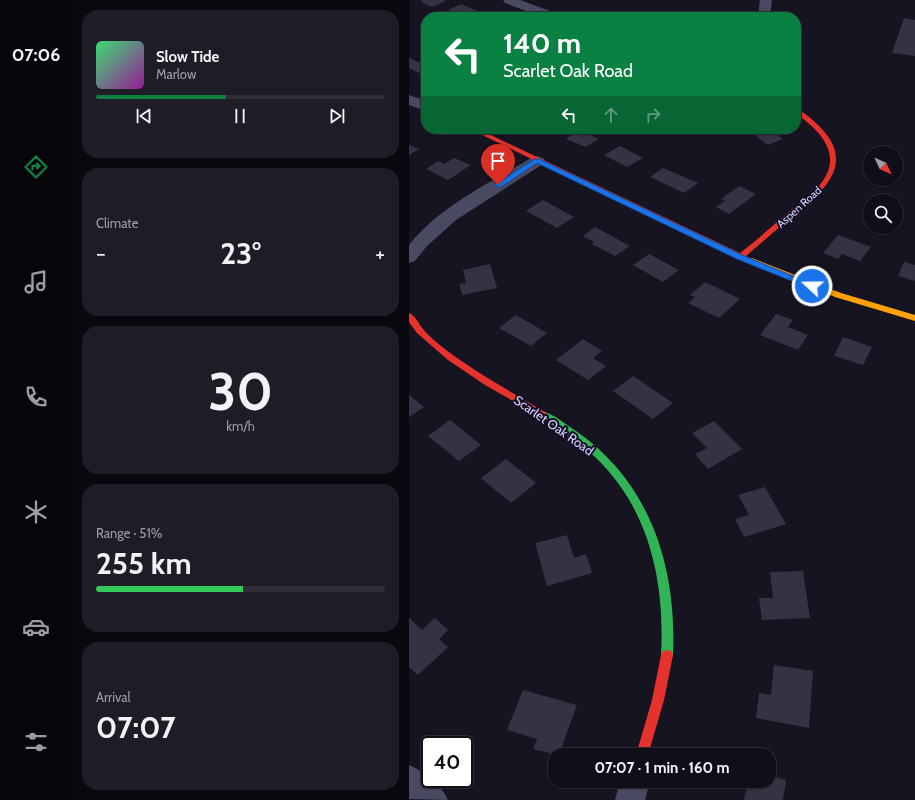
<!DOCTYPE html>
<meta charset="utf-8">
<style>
body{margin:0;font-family:Cabin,sans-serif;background:#1e1d26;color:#f1f3f6;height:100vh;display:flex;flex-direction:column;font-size:15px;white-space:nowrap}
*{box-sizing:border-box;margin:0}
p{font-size:13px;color:#9c9ca2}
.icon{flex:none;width:22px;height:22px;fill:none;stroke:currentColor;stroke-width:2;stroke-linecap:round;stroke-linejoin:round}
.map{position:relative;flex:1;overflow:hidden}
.panel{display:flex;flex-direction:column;gap:10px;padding:10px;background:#09080e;width:337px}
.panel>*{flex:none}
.top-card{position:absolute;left:12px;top:12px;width:380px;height:122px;border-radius:16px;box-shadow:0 1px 3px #0004,0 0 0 1px #302f38;background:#0b8043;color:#fff;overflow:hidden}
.needle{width:26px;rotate:134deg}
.controls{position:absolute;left:454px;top:146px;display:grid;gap:8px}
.controls a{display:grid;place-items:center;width:40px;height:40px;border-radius:50%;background:#100f19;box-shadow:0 1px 3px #0004,0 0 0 1px #302f38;font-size:20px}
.speed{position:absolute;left:12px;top:736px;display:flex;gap:8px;font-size:20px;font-weight:700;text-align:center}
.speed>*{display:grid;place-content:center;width:52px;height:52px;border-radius:50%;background:#100f19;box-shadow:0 1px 3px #0004,0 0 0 1px #302f38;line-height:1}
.speed .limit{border:2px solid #111;border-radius:6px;background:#fff;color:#111}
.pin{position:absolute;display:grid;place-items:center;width:34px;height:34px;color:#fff;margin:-41px -17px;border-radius:50% 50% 50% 0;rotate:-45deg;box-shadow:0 0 4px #0007}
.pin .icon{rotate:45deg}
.me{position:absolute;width:44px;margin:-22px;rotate:291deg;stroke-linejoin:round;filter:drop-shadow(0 0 3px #0008)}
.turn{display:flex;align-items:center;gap:14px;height:84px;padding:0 16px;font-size:18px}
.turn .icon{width:52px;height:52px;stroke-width:2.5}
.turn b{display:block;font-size:28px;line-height:34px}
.lanes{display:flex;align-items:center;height:38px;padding:0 16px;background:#0003;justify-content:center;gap:20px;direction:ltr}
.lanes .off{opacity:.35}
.big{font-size:30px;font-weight:700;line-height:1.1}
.panel .widget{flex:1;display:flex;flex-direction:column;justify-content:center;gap:6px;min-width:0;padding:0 14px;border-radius:16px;background:#1e1d26}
.panel .dial{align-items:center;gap:0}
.dial b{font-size:52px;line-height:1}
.song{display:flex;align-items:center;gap:12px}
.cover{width:48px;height:48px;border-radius:6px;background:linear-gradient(135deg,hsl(140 70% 55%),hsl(300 70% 35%))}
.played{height:4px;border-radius:2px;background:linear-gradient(90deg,#0b8043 45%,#302f38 45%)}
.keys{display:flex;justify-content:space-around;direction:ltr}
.heat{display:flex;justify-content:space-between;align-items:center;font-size:22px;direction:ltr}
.charge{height:6px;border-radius:3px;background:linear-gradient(90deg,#34c759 51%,#302f38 0)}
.trip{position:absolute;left:139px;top:748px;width:228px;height:40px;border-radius:16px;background:#100f19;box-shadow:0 1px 3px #0004,0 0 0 1px #302f38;font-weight:700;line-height:40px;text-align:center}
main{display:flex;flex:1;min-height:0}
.dock{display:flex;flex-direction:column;width:72px;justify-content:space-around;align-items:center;background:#06060a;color:#9c9ca2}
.dock .icon{width:28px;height:28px}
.dock .current{color:#0b8043}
.dock b{font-size:18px;color:#f1f3f6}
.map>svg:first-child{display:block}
</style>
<main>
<nav class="dock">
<b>07:06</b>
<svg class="icon current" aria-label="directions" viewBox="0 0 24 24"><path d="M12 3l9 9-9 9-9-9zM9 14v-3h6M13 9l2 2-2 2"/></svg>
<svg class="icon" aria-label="music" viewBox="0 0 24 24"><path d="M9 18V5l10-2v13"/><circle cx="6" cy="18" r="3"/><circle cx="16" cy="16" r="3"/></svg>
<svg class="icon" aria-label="phone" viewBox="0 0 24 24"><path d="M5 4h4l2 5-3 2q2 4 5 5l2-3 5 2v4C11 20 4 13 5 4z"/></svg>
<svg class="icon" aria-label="climate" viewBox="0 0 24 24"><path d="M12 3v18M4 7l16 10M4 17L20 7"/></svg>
<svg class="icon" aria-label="car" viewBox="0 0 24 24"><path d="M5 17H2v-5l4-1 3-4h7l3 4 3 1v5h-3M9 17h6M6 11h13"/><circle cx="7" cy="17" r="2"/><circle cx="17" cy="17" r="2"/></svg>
<svg class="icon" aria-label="filters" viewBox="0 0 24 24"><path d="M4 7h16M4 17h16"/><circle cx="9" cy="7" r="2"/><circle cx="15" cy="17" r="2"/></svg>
</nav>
<section class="panel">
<div class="widget">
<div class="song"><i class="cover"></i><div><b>Slow Tide</b><p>Marlow</p></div></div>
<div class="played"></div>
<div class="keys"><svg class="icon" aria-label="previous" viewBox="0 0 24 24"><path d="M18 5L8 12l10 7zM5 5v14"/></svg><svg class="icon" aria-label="pause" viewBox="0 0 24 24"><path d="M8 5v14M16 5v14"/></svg><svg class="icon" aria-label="next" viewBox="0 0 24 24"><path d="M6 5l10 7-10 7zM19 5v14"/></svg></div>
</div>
<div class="widget"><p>Climate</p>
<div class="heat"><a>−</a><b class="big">23°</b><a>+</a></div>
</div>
<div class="widget dial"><b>30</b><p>km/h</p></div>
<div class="widget"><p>Range · 51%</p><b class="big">255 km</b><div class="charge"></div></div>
<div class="widget"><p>Arrival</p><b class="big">07:07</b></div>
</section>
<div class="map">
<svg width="506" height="800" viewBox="0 0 506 800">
<rect width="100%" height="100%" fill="#161421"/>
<g fill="#343243">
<polygon points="11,0 34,0 37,1 23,7 12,2 14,1"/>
<polygon points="52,4 70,12 59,17 55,17 39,10"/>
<polygon points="495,18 506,20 506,56 483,53"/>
<polygon points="0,58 9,62 13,60 17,62 17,74 14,75 0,68"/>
<polygon points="338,129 360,129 374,139 359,145"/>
<polygon points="169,130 190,139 177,147 157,139"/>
<polygon points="0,145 10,149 0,155"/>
<polygon points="211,146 234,158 218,167 195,155"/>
<polygon points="45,158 62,165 39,180 17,169 29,161 35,164"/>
<polygon points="254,168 289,183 275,193 241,177"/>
<polygon points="330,186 347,194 320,214 307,207 316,201 312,199"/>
<polygon points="134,200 165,217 148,228 117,211"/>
<polygon points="186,227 221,246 206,256 183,244 185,242 174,236"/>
<polygon points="429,235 462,247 451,261 433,254 429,259 414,253"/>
<polygon points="240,254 270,270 254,282 224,265"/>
<polygon points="495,262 506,265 506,281 489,276"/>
<polygon points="81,264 88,288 53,295 50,284 57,283 54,270"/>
<polygon points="296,282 331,299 310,318 279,303 286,297 281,295"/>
<polygon points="367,314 384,320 379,327 399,335 389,350 351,335"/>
<polygon points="107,315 138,333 122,346 90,328"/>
<polygon points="434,337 463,347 454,365 425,356"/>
<polygon points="174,339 193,351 184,358 197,366 179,380 147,360"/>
<polygon points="224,376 264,403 244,419 204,391"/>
<polygon points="0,395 15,407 0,417"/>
<polygon points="41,420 72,445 50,461 19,436"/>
<polygon points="305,421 333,449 299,469 286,454 298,448 283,433"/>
<polygon points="97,459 127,483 102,503 72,478"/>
<polygon points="356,487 377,524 335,537 326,519 340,515 329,495"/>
<polygon points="158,535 165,558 177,554 183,573 138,586 126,543"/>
<polygon points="394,571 401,618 353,620 350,598 364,598 361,572"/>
<polygon points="0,618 13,630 26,618 39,630 30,639 39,647 9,675 0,667"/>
<polygon points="365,665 404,671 400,728 347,718 350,693 362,695"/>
<polygon points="114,690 168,705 150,755 124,749 128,739 98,730"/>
<polygon points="360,775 377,780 374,800 335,800 339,781 360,781"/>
</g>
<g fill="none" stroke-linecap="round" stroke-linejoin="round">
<g fill="#4a4962" fill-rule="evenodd">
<polygon points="94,0 111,0 149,14 150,17 133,17 96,3"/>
<polygon points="351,0 363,0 361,17 349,17"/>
<polygon points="0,95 17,101 17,111 0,105"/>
<path d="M128 156 134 158 136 161 134 164 47 220 18 246 6 261 0 263V245C31 206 81 183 122 158Z"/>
<path d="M0 765C16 772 32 784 39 800L0 799Z"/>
<polygon points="211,781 241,781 236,800 206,800"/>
</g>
<path fill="#30b455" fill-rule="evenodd" d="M133 411C145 414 156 424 167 431 242 483 268 568 264 655L262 659 258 660 254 659 252 655C256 583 241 509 186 457 169 441 149 429 130 416L128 414 130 412Z"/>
<polygon fill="#ff9f0a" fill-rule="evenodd" points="337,258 343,258 432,293 506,315 506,321 426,297 337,262 336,260"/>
<g fill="#e5322d" fill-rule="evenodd">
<path d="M387 109C395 112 403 119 409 125 434 149 432 171 409 194L337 256 344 260 340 262 328 259 61 129H69L331 253C349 239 366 224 383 209 394 201 405 193 413 182 434 154 410 129 387 114Z"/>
<path d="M0 313C6 315 10 324 14 329 19 335 26 341 32 346 64 371 101 391 136 412L138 414 136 416H130L76 385 39 360 8 333 0 322Z"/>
<polygon points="258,650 262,651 264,655 255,700 239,755 227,755 243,700 252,655 254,651"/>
</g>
</g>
<polygon fill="#1a73e8" stroke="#114b97" points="126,159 130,159 333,255 406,285 407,286 403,289 400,288 328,259 128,163 92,187 89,187 85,185"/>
<g text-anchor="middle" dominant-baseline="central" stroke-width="4" stroke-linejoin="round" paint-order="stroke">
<g font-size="11" fill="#d9d4ff" stroke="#130f26">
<text transform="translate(390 207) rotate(-42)">Aspen Road</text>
</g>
<g font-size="13" fill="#d9d4ff" stroke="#130f26">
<text transform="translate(145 425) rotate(35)">Scarlet Oak Road</text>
</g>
</g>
</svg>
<div class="controls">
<a><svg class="needle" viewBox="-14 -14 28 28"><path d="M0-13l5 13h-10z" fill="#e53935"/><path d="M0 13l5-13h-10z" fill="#9c9ca2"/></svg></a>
<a><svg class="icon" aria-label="search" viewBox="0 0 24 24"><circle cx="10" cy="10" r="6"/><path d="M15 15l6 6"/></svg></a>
</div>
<div class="speed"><div class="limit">40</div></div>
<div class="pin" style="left:89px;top:185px;background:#d93025"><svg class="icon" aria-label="arrive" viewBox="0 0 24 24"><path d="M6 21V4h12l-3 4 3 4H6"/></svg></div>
<svg class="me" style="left:403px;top:286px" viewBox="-20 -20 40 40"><circle r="17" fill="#1a73e8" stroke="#fff" stroke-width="3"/><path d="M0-11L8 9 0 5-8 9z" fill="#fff"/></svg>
<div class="trip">07:07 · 1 min · 160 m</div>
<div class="top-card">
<div class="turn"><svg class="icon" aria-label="left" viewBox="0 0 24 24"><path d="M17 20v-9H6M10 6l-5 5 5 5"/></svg><div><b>140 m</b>Scarlet Oak Road</div></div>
<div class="lanes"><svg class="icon" aria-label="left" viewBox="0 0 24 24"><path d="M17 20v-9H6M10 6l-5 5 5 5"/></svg><svg class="icon off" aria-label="ahead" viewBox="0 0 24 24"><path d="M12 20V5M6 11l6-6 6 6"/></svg><svg class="icon off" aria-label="right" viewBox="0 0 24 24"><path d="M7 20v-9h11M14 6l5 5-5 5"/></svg></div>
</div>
</div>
</main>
